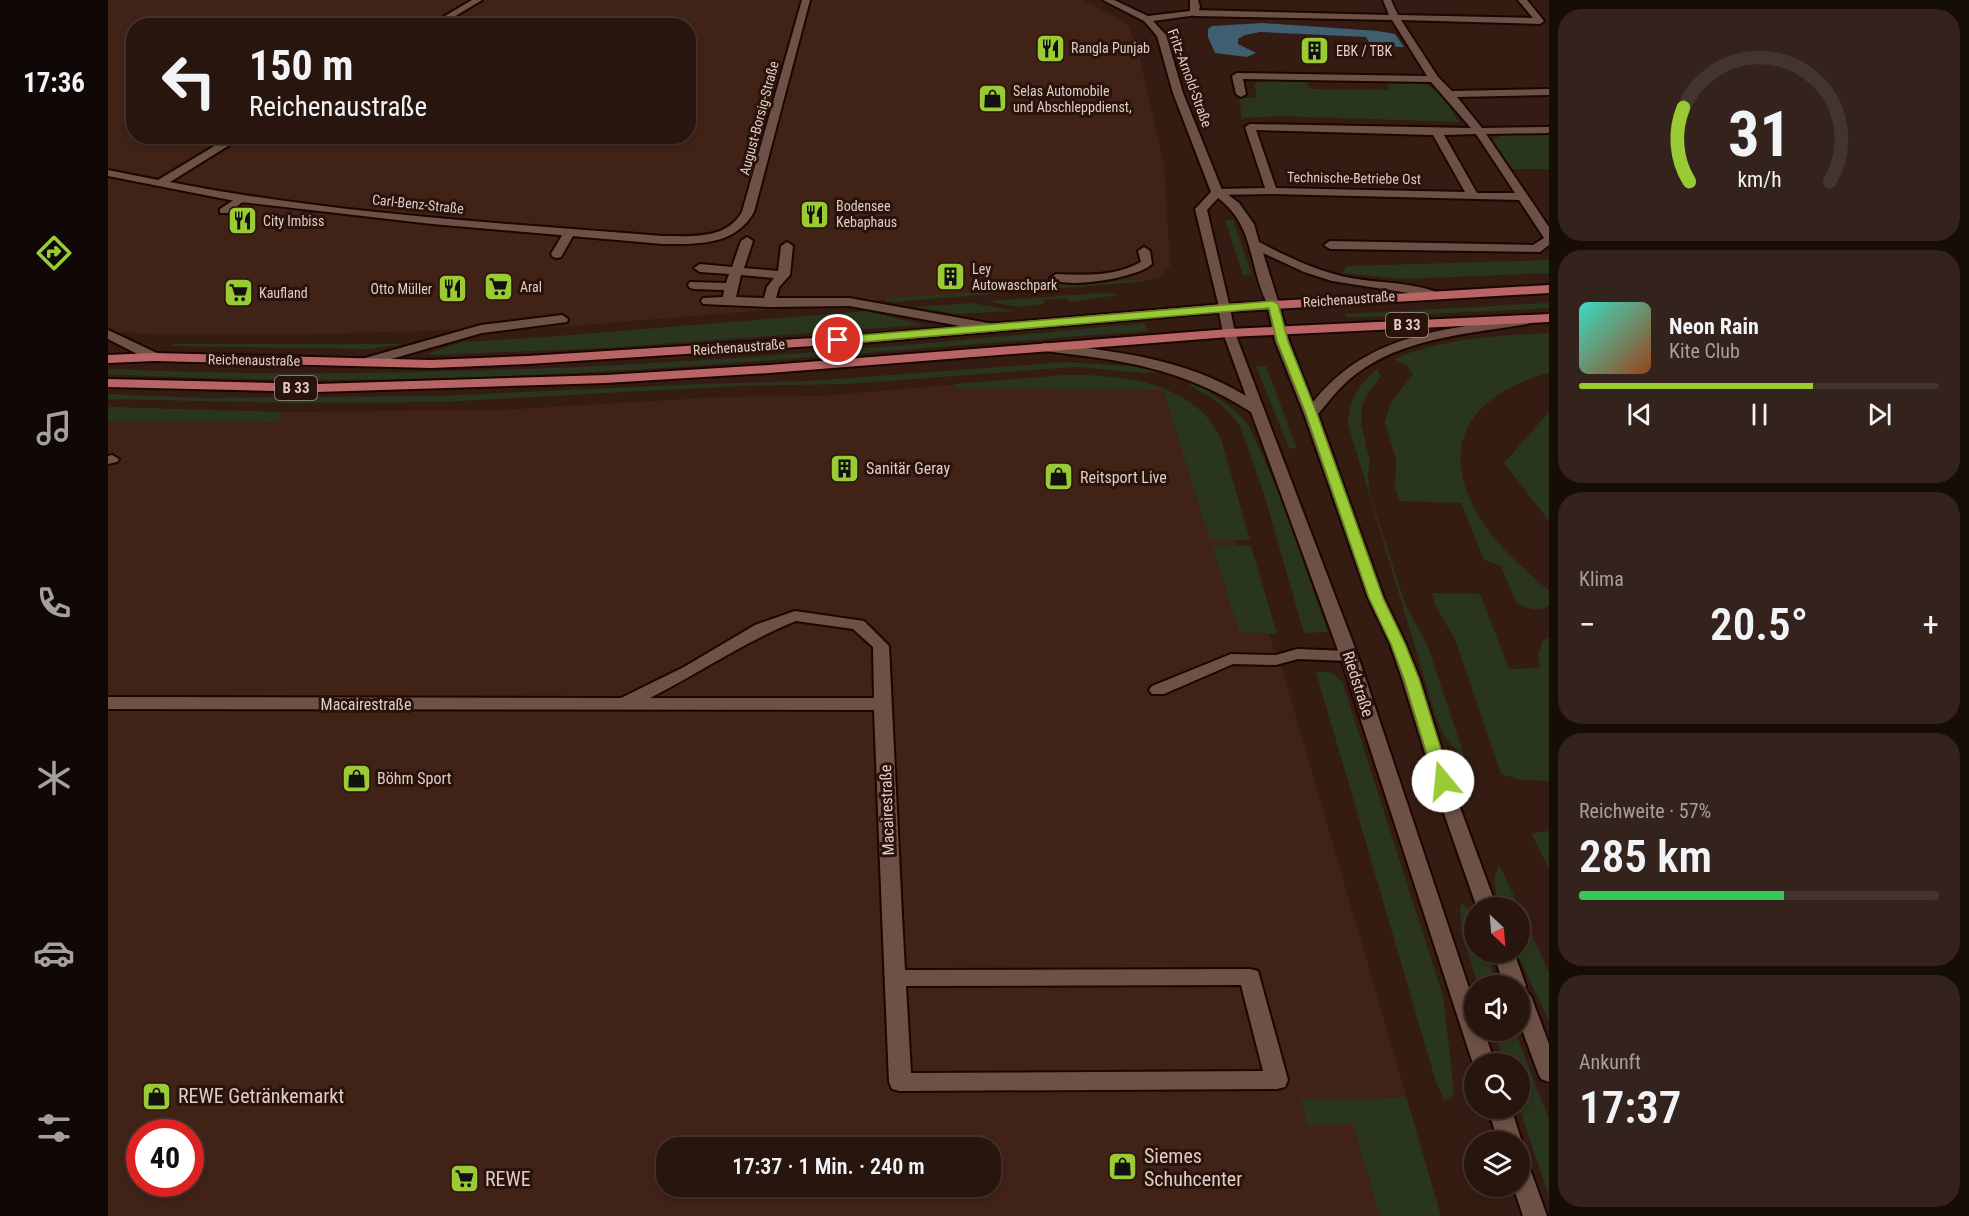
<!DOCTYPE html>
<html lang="de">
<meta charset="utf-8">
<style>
body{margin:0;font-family:"Roboto Condensed",sans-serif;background:#34221c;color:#f1f3f6;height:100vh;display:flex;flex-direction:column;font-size:22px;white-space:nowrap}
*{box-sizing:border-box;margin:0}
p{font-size:20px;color:#a59f9e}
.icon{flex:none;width:33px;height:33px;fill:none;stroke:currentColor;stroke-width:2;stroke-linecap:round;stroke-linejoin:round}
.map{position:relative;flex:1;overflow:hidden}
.drawer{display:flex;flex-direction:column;gap:9px;padding:9px;background:#160c08;width:420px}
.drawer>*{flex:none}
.hud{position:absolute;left:18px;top:18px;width:570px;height:126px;border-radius:24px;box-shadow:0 3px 9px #0003,0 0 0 2px #44342e;background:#28150e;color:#f1f3f6;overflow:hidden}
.needle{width:39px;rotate:154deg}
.controls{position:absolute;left:1356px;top:897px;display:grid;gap:12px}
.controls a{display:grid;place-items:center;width:66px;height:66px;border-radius:50%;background:#28150e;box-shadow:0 3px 9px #0003,0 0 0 2px #44342e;font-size:30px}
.speed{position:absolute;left:18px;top:1119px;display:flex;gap:12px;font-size:30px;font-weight:700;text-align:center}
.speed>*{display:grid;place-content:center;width:78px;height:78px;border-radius:50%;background:#28150e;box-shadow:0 3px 9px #0003,0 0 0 2px #44342e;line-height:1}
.speed .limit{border:9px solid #d22;background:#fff;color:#111}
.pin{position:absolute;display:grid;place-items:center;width:51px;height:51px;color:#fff;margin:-26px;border:3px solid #fff;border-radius:50%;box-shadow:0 2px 6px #0007}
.me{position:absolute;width:66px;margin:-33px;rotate:343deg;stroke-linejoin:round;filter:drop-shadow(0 0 4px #0008)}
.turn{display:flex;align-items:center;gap:21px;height:126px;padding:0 24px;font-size:27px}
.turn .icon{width:78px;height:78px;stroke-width:2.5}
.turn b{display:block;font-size:42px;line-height:51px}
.big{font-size:45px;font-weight:600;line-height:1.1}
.drawer .card{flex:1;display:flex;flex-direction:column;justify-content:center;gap:9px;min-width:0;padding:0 21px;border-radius:24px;background:#34221c}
.drawer .dial{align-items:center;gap:0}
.dial svg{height:156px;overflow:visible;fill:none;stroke:#44342e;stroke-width:7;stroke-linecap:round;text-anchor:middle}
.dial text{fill:#f1f3f6;stroke:none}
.song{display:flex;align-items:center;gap:18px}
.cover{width:72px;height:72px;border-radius:9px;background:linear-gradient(135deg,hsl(170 70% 55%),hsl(20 70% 35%))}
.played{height:6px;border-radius:3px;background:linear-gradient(90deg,#9acb34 65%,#44342e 65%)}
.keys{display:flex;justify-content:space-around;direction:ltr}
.heat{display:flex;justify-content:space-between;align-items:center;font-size:33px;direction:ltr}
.charge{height:9px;border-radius:4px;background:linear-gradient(90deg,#34c759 57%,#44342e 0)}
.trip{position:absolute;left:548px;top:1137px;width:345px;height:60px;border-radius:24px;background:#28150e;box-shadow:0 3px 9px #0003,0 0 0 2px #44342e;font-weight:600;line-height:60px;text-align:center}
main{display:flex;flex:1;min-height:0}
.tabs{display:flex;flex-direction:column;width:108px;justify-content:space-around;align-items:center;background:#100806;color:#a59f9e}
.tabs .icon{width:42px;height:42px}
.tabs .active{color:#9acb34}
.tabs b{font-size:27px;color:#f1f3f6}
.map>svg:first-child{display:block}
</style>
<main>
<nav class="tabs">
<b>17:36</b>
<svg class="icon active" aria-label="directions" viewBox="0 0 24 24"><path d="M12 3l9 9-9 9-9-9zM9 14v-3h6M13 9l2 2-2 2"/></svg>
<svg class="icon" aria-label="music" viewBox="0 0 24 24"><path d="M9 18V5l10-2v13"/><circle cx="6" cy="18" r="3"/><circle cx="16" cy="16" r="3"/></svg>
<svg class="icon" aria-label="phone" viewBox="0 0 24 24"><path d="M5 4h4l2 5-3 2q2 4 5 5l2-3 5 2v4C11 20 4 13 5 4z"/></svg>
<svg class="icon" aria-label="climate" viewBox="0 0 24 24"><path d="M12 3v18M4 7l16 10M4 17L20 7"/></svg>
<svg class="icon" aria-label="car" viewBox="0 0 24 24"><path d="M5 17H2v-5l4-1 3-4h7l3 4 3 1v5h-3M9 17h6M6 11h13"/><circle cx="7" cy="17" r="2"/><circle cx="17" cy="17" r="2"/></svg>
<svg class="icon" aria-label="filters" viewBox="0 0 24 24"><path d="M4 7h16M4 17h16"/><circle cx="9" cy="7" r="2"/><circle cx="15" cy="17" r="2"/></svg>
</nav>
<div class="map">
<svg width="1441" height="1216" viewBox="0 0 1441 1216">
<rect width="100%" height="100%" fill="#351c13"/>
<g fill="#412217" fill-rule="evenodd">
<path d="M0 0H974L1019 23 1029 47 1056 165 1062 266 1051 278 450 327 208 334H43L0 331ZM26 26H580V136H26Z"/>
<path d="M956 375 1055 390 1083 418 1176 676 1333 1216H0V407L174 412 393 410 614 397 714 396ZM32 1132H82V1184H32ZM558 1148H882V1186H558Z"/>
</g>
<g fill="#2a351d">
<path d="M1164 79H1197L1202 89 1282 90 1278 81C1327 82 1324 81 1351 122L1171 116 1134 118 1131 98H1149L1146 84Z"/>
<polygon points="1399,133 1441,134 1441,169 1401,169 1389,152 1385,139"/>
<polygon points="1117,220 1125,220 1144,275 1135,275"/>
<polygon points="1441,260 1441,273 1292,279 1234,273 1240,266"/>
<polygon points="1051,278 1029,282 784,302 772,299"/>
<polygon points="994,293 1011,295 961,302 958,298 935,300 936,304 909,307 880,301"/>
<polygon points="864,303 908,311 848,314 807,307"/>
<polygon points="1441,303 1441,308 1240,318 1236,314"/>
<polygon points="759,311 815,325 496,348 324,355 321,353 355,342 438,337"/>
<path d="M1036 323 1041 331C809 347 578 371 346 378 230 381 115 380 0 374V369C346 384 692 357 1036 323Z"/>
<path d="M1441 333V373C1358 395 1326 451 1377 526 1394 551 1419 571 1441 591V606C1429 612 1419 609 1408 602L1393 566 1376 560 1353 503 1292 501 1287 487 1288 459 1277 423 1282 404 1305 374 1298 365 1286 359C1336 338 1387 336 1441 333Z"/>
<polygon points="65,344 296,344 262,349 63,346"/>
<path d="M960 362 1021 366 1055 372C1026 376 995 367 965 367L740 384 632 386 331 402 183 403 0 399V394L95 398 330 396 590 384 699 381Z"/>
<polygon points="1148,366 1158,366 1189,449 1181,448"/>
<path d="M1269 369 1273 376 1260 393 1254 405 1253 424 1262 462 1260 475 1262 495 1297 604 1320 647 1358 761 1336 736 1328 717 1240 424C1241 400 1250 385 1269 369Z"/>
<path d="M956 375C1011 374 1087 381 1113 439L1142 540H1102L1055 390 848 388 846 384Z"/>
<polygon points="1080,381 1096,388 1127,410 1141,426 1172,495 1220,632 1196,633 1157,497 1132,426 1120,411 1107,400 1083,386"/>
<polygon points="0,407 174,412 170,422 0,421"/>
<polygon points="1441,412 1441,521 1396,463"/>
<polygon points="1104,545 1143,546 1169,634 1131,632"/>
<polygon points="1324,593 1372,594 1401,669 1432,668 1430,655 1435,640 1441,638 1441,781 1414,780 1393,774 1347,639 1328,607"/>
<polygon points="1208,672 1222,672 1234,681 1335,996 1346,1091 1343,1099 1336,1100 1328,1082"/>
<polygon points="1441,831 1441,869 1423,833"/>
<polygon points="1391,864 1441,972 1441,1021 1409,953 1412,952 1412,908 1391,906 1386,880"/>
<path d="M1355 904C1370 913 1366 937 1366 952L1378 953 1390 985H1370L1353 930 1352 907Z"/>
<polygon points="1386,1031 1407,1031 1441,1120 1441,1196 1411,1108 1412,1064 1397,1063"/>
<polygon points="1298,1097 1333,1216 1272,1216 1245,1124 1199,1125 1193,1099 1266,1099"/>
</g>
<polygon fill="#3f5f70" points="1155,23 1270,31 1287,34 1296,47 1263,46 1258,37 1152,32 1137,35 1130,39 1130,44 1148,53 1139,57 1107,53 1100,37 1100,29 1104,26"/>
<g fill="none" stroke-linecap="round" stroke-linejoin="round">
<defs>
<g id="service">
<path d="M1275 0H1283L1290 15 1425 18 1410 0H1419L1436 21 1432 24 1293 20 1330 77 1344 91 1441 89V95L1349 97 1374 128 1441 127V133L1378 134 1441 227V245L1432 252 1222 249 1216 245 1222 241 1425 245 1436 238 1411 200 1164 194 1109 195 1103 192 1109 189 1157 188 1137 127 1142 124 1363 128 1323 82 1135 79 1138 94 1133 97 1128 94 1124 76 1129 73 1319 76 1284 20 1086 16 1082 13 1086 10 1281 15ZM1148 130 1325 135 1357 192 1168 188ZM1368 134 1407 193H1369L1336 135Z"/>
<polygon points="132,196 138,199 136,201 120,213 112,213 112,209"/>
<polygon points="460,230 466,234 453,257 449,258 445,257 443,254 456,232"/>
<path d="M639 237 645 241 636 268 670 271 673 246 679 242 685 246 682 275 671 287 668 298H741L886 324 892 328 886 332 741 306 662 307 595 304 593 301 595 298 615 297 616 290 586 289 582 288 580 285 582 282 618 283 621 274 592 272 586 268 592 264 624 267 633 241ZM633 275 666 278 659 287 656 298 628 297Z"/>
<path d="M1036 247 1042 251 1044 264C1030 278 956 290 942 278L948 274C977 275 1006 277 1033 262L1030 251Z"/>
<polygon points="454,315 460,319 459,322 374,333 262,365 255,361 257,358 373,325"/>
<polygon points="0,330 51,354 53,357 51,360 41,360 0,339"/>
<polygon points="4,455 11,459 9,462 0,464 0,456"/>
<polygon points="1189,649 1241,651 1247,652 1250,656 1247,660 1241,661 1190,659 1168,665 1125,664 1056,694 1044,694 1041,690 1044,686 1123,654 1168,655"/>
<path d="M784 907 791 910 794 915 797 970 1142 969 1150 971 1180 1080 1177 1087 1169 1089 792 1091 784 1089 781 1082 774 915 777 910ZM1133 985 1155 1071 803 1073 798 986Z"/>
</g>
<g id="minor">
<polygon points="364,0 374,0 331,26 320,26"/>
<path d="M694 0H702L646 212C627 246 589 244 555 244L324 224 132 202 0 176V170L50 180 123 136H136L62 182C224 214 391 223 555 236 583 236 618 240 634 212Z"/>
<path d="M995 0H1006L1040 16 1082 11V0H1090L1092 7 1089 15 1045 21 1058 35 1075 93 1114 190 1131 203 1146 224 1151 242C1180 257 1210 272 1243 278 1271 283 1299 282 1326 291L1328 294 1326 297 1224 281 1196 272 1155 253 1171 304 1169 307H1161C1140 269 1148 226 1110 198L1099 210 1122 308 1120 311H1112L1087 209 1103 192 1065 93 1049 36 1036 21Z"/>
<path d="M687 611 756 621 781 646 794 915 791 920 784 923 777 920 774 915 766 710 0 709V697L513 698 576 667 647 625ZM688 621 745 629 765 647 766 698H542C591 673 638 641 688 621Z"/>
</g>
<g id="tertiary">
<path d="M1165 300 1171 304 1181 341 1205 402C1263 331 1336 331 1420 316L1426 320 1420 324C1362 334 1297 337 1248 374 1233 385 1222 400 1210 414L1276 598 1298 644 1312 679 1350 802 1389 908H1369L1332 802 1294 679 1282 644 1260 598 1196 414 1167 341 1159 304Z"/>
<path d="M1116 304 1122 308 1127 333 1250 656 1366 1003V1030H1376L1387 1064H1366V1067L1365 1064 1232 656 1143 412C1074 368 1015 360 936 351L929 347 936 343C1005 351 1077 358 1138 396L1115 333 1110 308Z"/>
<polygon points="1385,952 1406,952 1418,986 1416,989 1423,996 1441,1044 1441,1082 1433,1079 1430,1073 1412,1024 1412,986 1396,986"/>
<polygon points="1380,1108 1403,1108 1414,1142 1412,1146 1412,1142 1390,1142"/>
<polygon points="1412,1160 1420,1163 1439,1216 1415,1216 1405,1186 1412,1186"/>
</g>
<g id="primary">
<polygon points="1441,285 1441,293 1116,312 753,343 420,364 323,368 46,361 0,363 0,355 46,353 323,360 420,356 753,335 1116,304"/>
<polygon points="1441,314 1441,322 1121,337 661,373 498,383 209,392 0,387 0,379 209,384 498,375 661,365 1121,329"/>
</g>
</defs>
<use href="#service" stroke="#1b0601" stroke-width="4"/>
<use href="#minor" stroke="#1b0601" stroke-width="4"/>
<use href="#tertiary" stroke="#1b0601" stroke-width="4"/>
<use href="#primary" stroke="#1b0601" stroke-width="4"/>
<use href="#service" fill="#6e5146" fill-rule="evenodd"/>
<use href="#minor" fill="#6e5146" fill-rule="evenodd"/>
<use href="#tertiary" fill="#6e5146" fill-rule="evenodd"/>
<use href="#primary" fill="#b86566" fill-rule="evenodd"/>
</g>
<polygon fill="#9acb34" stroke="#648422" stroke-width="1.5" points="1165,301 1170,304 1180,341 1209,414 1275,598 1297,644 1311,679 1343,781 1341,785 1330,785 1327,781 1296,679 1283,644 1261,598 1198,414 1169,341 1161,308 730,344 725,340 730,337"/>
<defs>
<symbol id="restaurant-square" viewBox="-11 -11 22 22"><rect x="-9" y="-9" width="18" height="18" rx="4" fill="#9acb34" stroke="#2a130a"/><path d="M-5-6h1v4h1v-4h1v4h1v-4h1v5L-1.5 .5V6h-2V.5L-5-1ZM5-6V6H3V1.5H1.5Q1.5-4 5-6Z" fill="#111"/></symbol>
<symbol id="building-square" viewBox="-11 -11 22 22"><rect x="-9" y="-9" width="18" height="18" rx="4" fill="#9acb34" stroke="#2a130a"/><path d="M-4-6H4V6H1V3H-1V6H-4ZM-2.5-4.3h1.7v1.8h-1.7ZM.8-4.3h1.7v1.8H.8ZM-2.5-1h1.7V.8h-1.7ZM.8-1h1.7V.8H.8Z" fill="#111"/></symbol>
<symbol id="shop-square" viewBox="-11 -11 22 22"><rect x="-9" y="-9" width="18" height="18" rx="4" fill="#9acb34" stroke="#2a130a"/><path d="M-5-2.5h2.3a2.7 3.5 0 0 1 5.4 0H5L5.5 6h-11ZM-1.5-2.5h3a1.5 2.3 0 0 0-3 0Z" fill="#111"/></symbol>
<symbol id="supermarket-square" viewBox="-11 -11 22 22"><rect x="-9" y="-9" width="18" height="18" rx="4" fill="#9acb34" stroke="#2a130a"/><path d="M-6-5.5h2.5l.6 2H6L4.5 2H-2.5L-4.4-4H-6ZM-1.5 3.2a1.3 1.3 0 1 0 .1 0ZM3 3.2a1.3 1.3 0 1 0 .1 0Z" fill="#111"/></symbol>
</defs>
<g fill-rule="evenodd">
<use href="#restaurant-square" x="926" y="32" width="33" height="33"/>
<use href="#building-square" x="1190" y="34" width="33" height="33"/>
<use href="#shop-square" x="868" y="82" width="33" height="33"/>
<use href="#restaurant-square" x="690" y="198" width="33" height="33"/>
<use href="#restaurant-square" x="118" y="204" width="33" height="33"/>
<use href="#building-square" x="826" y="260" width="33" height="33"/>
<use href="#supermarket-square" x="374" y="270" width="33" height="33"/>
<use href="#restaurant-square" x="328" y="272" width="33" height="33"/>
<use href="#supermarket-square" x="114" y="276" width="33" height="33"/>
<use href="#building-square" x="720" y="452" width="33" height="33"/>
<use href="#shop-square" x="934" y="460" width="33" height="33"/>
<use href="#shop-square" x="232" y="762" width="33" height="33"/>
<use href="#shop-square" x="32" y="1080" width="33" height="33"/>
<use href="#shop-square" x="998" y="1150" width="33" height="33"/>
<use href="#supermarket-square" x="340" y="1162" width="33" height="33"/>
</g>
<g text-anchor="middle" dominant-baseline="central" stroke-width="6" stroke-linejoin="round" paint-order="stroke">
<g font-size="14" fill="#dfcdc7" stroke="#2a130a" text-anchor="start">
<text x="963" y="48">Rangla Punjab</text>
<text x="1228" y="51">EBK / TBK</text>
<text x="905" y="91">Selas Automobile<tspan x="905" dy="16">und Abschleppdienst,</tspan></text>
<text x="728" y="206">Bodensee<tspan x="728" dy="16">Kebaphaus</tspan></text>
<text x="155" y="221">City Imbiss</text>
<text x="864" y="269">Ley<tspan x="864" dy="16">Autowaschpark</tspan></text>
<text x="412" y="287">Aral</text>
<text x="324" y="289" text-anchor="end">Otto Müller</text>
<text x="151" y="293">Kaufland</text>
</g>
<g font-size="14" fill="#dfcdc7" stroke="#2a130a">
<text transform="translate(1082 78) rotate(70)">Fritz-Arnold-Straße</text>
<text transform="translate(651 118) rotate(-75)">August-Borsig-Straße</text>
<text transform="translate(1246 178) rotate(1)">Technische-Betriebe Ost</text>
<text transform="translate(310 204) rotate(6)">Carl-Benz-Straße</text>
<text transform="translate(1241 299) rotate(-4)">Reichenaustraße</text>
<text transform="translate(631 347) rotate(-4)">Reichenaustraße</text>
<text transform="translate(146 360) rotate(1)">Reichenaustraße</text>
</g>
<g fill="#2a130a" stroke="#a9958e" stroke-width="1.5">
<rect x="1278" y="313" width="42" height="24" rx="4.5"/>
<rect x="167" y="376" width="42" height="24" rx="4.5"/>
</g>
<g font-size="15" font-weight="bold" fill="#dfcdc7">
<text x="1299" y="325">B 33</text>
<text x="188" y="388">B 33</text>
</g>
<g font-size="16" fill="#dfcdc7" stroke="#2a130a" text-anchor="start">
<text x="758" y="468">Sanitär Geray</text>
<text x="972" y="477">Reitsport Live</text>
<text x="269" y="778">Böhm Sport</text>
</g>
<g font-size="16" fill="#dfcdc7" stroke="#2a130a">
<text transform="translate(1250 684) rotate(72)">Riedstraße</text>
<text x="258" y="704">Macairestraße</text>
<text transform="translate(779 810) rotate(-92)">Macairestraße</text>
</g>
<g font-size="20" fill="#dfcdc7" stroke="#2a130a" text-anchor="start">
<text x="70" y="1096">REWE Getränkemarkt</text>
<text x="1036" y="1156">Siemes<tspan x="1036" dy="23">Schuhcenter</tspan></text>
<text x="377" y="1179">REWE</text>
</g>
</g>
</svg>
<div class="controls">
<a><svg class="needle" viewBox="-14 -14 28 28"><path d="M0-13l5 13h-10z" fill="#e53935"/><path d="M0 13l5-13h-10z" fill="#a59f9e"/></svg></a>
<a><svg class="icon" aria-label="sound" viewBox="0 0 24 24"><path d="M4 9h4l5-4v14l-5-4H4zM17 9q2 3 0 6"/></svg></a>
<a><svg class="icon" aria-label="search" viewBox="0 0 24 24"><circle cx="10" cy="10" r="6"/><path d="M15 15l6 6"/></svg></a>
<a><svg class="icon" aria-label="layers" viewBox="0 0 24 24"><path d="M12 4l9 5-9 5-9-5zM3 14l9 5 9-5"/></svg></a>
</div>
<div class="speed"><div class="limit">40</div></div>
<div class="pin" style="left:730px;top:340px;background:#d93025"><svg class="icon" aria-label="arrive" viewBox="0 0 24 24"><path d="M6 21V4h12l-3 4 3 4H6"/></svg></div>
<svg class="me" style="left:1335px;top:781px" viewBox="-20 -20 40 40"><circle r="19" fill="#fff"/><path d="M0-13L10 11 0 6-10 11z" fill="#9acb34"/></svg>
<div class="trip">17:37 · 1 Min. · 240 m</div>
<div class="hud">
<div class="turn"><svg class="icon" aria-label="left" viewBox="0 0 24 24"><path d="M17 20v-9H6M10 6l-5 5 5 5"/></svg><div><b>150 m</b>Reichenaustraße</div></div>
</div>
</div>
<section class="drawer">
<div class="card dial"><svg viewBox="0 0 100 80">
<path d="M14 69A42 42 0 1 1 86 69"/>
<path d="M14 69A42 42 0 0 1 11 31" stroke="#9acb34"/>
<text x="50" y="56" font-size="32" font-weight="700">31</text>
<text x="50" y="72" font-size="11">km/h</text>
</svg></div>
<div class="card">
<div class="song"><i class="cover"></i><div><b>Neon Rain</b><p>Kite Club</p></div></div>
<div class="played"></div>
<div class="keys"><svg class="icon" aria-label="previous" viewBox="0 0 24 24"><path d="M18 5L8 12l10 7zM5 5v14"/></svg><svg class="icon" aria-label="pause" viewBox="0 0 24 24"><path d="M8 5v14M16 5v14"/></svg><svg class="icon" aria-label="next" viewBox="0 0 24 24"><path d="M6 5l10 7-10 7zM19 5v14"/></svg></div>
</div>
<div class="card"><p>Klima</p>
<div class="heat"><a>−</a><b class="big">20.5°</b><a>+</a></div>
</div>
<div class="card"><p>Reichweite · 57%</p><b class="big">285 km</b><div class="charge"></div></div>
<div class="card"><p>Ankunft</p><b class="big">17:37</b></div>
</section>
</main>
